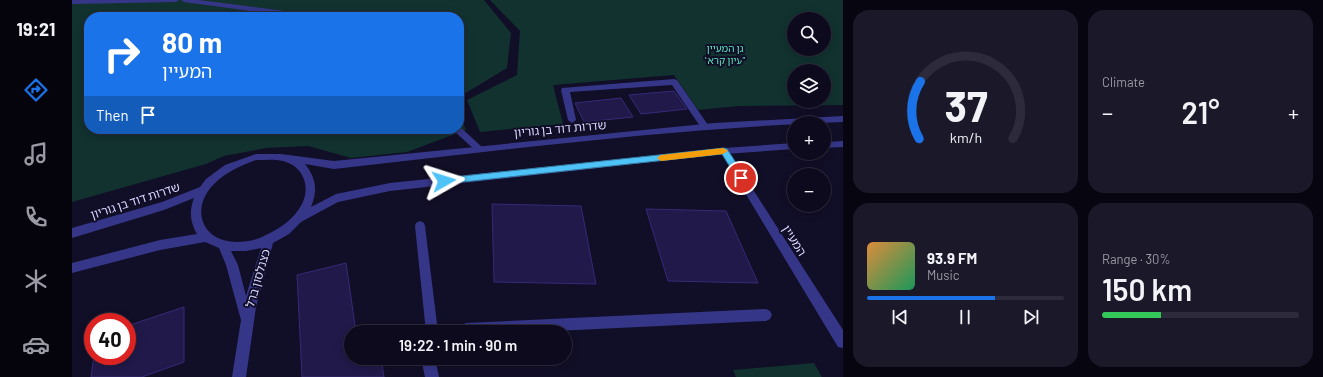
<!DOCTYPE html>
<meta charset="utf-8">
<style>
body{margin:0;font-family:Barlow,"Noto Sans Hebrew",sans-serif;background:#1b182a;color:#f1f3f6;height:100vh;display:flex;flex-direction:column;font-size:15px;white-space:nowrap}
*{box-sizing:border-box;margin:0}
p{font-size:13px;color:#9a9aa4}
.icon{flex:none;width:22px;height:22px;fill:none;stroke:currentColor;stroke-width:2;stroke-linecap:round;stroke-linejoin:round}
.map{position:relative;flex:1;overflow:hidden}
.panel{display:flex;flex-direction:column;gap:10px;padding:10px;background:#070610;width:480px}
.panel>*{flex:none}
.banner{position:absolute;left:12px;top:12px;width:380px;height:122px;border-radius:16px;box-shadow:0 2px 10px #0003,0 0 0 1px #2d2b3b;background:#1a73e8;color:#fff;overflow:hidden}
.controls{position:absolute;left:715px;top:12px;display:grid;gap:8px}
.controls a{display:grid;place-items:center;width:44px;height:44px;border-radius:50%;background:#0d0a1d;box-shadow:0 2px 10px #0003,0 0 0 1px #2d2b3b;font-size:20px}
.speed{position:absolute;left:12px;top:313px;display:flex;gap:8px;font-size:20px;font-weight:700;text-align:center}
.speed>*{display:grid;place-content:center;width:52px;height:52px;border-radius:50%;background:#0d0a1d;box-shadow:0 2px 10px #0003,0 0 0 1px #2d2b3b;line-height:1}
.speed .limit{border:6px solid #d22;background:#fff;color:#111}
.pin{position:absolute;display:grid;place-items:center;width:34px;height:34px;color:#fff;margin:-17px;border:2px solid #fff;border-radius:50%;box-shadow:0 1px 4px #0007}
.me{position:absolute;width:44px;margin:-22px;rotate:84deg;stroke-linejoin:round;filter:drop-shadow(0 0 3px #0008)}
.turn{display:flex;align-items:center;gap:14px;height:84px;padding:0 12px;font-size:18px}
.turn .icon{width:52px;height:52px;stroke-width:2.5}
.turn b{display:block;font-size:28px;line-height:34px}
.then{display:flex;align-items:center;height:38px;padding:0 12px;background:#0003;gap:8px;font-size:15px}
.big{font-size:30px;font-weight:600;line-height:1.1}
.panel .widget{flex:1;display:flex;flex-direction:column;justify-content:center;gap:6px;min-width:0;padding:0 14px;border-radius:16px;background:#1b182a}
.panel .dial{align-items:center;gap:0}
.dial svg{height:104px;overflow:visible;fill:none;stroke:#2d2b3b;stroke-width:7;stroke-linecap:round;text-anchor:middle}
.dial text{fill:#f1f3f6;stroke:none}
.song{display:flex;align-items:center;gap:12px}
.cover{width:48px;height:48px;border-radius:6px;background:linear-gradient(135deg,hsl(30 70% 55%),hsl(150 70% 35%))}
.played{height:4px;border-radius:2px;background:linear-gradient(90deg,#1a73e8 65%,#2d2b3b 65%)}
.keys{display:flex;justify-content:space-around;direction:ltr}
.heat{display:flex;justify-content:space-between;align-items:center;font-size:22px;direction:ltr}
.charge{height:6px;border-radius:3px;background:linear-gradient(90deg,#34c759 30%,#2d2b3b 0)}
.panel .tiles{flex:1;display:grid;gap:10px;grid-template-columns:repeat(2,1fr)}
.trip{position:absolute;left:272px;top:325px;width:228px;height:40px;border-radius:20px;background:#0d0a1d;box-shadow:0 2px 10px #0003,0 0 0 1px #2d2b3b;font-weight:600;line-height:40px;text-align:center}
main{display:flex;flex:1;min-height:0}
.tabs{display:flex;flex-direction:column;width:72px;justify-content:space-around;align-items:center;background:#05040c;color:#9a9aa4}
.tabs .icon{width:28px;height:28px}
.tabs .current{color:#1a73e8}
.tabs b{font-size:18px;color:#f1f3f6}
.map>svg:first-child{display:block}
</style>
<main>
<nav class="tabs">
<b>19:21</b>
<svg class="icon current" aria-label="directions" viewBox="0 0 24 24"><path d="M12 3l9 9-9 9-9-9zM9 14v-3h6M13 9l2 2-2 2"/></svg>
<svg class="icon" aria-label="music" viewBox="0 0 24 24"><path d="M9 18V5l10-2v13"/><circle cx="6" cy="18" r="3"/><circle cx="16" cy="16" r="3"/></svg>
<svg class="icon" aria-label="phone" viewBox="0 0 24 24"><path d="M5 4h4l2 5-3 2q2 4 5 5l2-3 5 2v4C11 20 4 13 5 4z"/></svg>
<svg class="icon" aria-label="climate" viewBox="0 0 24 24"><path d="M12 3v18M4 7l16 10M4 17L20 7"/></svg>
<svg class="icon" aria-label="car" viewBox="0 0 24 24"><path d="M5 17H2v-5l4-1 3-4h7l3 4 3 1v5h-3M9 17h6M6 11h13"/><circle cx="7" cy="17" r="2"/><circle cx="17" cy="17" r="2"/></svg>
</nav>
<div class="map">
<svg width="771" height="377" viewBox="0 0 771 377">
<rect width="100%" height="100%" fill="#110e27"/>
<g fill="#11322f" fill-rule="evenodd">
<polygon points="0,0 412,0 439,33 435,68 387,97 387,17 17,17 17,129 387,129 387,114 394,130 335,152 279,158 236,146 194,148 152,156 134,164 0,202"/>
<path d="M418 0H771V105L667 106 626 110 602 75 481 85 491 124 408 132 395 100 445 75 448 31ZM722 19H752V49H722ZM722 71H752V101H722Z"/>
<polygon points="742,363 750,377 664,377 661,370"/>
</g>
<g fill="#211949" stroke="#362a77">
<polygon points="602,91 615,109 569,114 557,95"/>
<polygon points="549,98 561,117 512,122 503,103"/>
<polygon points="420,204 509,206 524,284 422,282"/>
<polygon points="574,209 654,211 686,283 596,281"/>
<polygon points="274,263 284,332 279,332 279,358 309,358 312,377 230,377 225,275"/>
<polygon points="112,307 112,362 70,377 19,377 22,356 55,356 55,326"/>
</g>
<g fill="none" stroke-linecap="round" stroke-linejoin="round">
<g fill="#363689" fill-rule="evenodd">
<polygon points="0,0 107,0 104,2 0,4"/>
<polygon points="109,0 127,0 213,11 223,17 112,2"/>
<polygon points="602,79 605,80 636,125 637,127 636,129 630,129 600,85 498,92 504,120 500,123 496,120 489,90 490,88"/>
<polygon points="387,126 410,147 412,149 410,151 404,151 382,131 381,129 387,129"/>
<polygon points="348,221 352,223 353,226 366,332 354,332 343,226 344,223"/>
<polygon points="694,309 698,311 700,315 698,319 694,321 462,332 382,332 384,328 394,323"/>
<polygon points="351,358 365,358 364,363 367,377 353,377 350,363"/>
</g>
<polygon fill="#363689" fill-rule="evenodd" points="652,148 655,149 771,330 771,348 766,347 649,153 647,151"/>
<g fill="#363689" fill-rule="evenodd">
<path d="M771 116V122C602 128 431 150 262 169L233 164C244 178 246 190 239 207L264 194 318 183 652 148 722 143V149L652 154 318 191 266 202 229 222 217 234 201 243 184 307 174 377H160L169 320 154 265 147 248 133 242 88 250 0 273V263L88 240 125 234C118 222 117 211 122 198L92 210 0 238V228L90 202 128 187 134 179 153 165 184 154H209L262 161 642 123ZM184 160C193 160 203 159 211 161 231 166 239 186 230 204 222 219 209 228 194 235 185 240 175 242 165 242 129 242 118 208 142 184 154 172 168 166 184 160ZM189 248 174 296 166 265 159 251H174Z"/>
<polygon points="771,141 771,147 752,148 752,142"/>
</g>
</g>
<polygon fill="#4fc3f7" stroke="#337fa1" points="652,148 655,149 672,175 672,180 666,180 650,154 372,184 368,181 372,178"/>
<polygon fill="#f59e0b" points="651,148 656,151 651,154 589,161 585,158 589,155"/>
<g text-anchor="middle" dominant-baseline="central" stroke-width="4" stroke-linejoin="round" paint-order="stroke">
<g font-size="10" fill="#59e6be" stroke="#110e27">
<text x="653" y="48">גן המעיין<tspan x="653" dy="12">"עיון קרא"</tspan></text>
</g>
<g font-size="12" fill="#d7d4ff" stroke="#110e27">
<text transform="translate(488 128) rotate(-5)">שדרות דוד בן גוריון</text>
<text transform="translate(63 200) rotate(-18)">שדרות דוד בן גוריון</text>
<text transform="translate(723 240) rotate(58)">המעיין</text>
<text transform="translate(185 278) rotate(-74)">כצנלסון ברל</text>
</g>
</g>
</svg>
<div class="controls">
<a><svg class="icon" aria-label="search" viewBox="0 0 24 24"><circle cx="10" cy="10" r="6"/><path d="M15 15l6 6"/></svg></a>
<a><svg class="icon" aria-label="layers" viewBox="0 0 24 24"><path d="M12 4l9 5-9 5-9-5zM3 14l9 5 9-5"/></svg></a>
<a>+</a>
<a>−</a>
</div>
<div class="speed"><div class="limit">40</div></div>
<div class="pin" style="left:669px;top:178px;background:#d93025"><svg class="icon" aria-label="arrive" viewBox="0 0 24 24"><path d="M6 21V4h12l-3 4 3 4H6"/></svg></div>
<svg class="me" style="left:372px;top:181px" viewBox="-20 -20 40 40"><path d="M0-17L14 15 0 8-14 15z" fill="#4fc3f7" stroke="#fff" stroke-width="4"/></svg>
<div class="trip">19:22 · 1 min · 90 m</div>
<div class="banner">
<div class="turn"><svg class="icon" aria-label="right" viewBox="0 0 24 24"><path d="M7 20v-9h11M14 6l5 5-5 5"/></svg><div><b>80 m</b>המעיין</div></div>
<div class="then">Then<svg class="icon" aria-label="arrive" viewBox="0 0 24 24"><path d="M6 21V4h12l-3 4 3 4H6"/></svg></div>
</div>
</div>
<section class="panel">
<div class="tiles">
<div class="widget dial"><svg viewBox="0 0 100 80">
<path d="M14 69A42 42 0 1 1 86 69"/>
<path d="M14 69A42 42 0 0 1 15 25" stroke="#1a73e8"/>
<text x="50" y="56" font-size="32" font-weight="700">37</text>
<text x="50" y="72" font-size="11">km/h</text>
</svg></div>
<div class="widget"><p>Climate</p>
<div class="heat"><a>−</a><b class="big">21°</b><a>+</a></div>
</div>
<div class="widget">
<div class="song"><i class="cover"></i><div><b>93.9 FM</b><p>Music</p></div></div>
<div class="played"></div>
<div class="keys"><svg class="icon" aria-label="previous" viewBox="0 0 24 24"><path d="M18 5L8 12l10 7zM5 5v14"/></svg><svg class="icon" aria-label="pause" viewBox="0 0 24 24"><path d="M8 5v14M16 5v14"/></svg><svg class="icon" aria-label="next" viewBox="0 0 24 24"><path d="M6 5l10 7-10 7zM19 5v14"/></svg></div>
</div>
<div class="widget"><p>Range · 30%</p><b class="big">150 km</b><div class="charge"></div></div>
</div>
</section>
</main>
